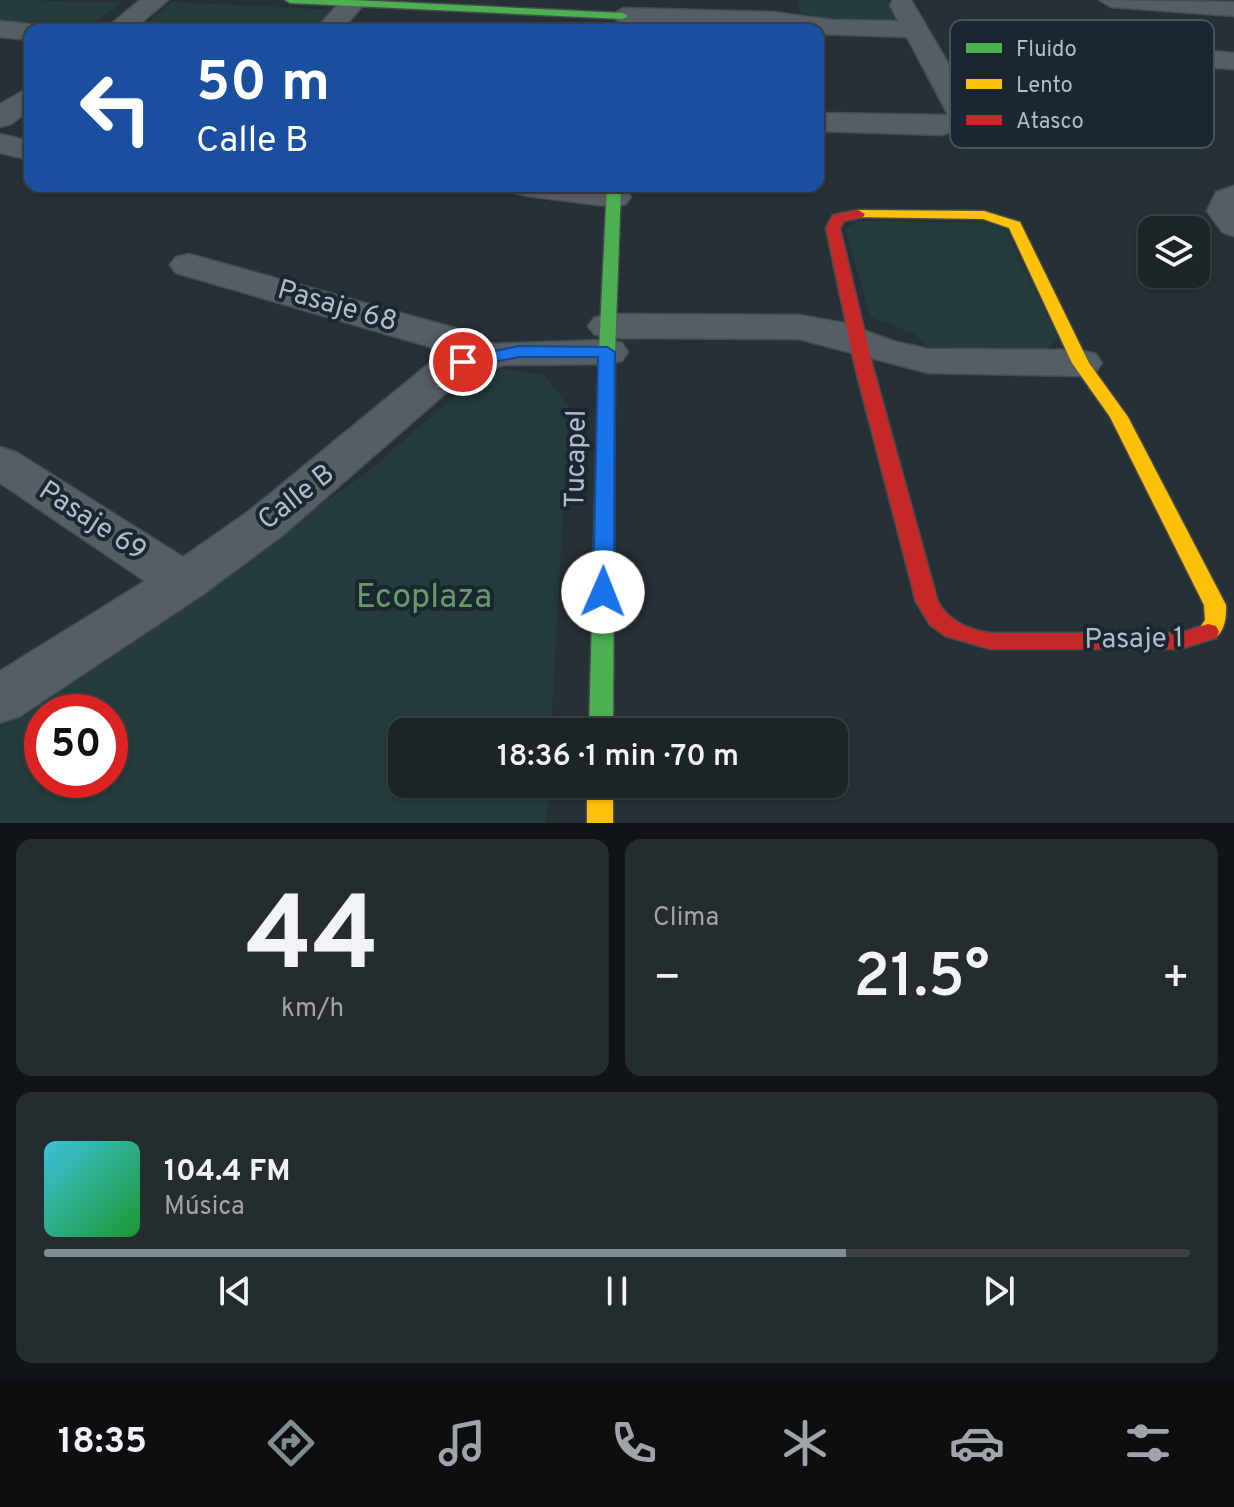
<!DOCTYPE html>
<html lang="es">
<meta charset="utf-8">
<style>
body{margin:0;font-family:Overpass,sans-serif;background:#252c30;color:#f1f3f6;height:100vh;display:flex;flex-direction:column;font-size:30px;white-space:nowrap}
*{box-sizing:border-box;margin:0}
p{font-size:26px;color:#a0a4a8}
.icon{flex:none;width:44px;height:44px;fill:none;stroke:currentColor;stroke-width:2;stroke-linecap:round;stroke-linejoin:round}
.map{position:relative;height:823px;overflow:hidden}
.drawer{display:flex;flex-direction:column;gap:16px;padding:16px;background:#101416;flex:1}
.drawer>*{flex:none}
.banner{position:absolute;left:24px;top:24px;width:800px;height:168px;border-radius:16px;box-shadow:0 2px 6px #0004,0 0 0 2px #3b4145;background:#1a4fa0;color:#fff;overflow:hidden}
.buttons{position:absolute;left:1138px;top:216px;display:grid;gap:16px}
.buttons a{display:grid;place-items:center;width:72px;height:72px;border-radius:16px;background:#1d2428;box-shadow:0 2px 6px #0004,0 0 0 2px #3b4145;font-size:40px}
.speed{position:absolute;left:24px;top:694px;display:flex;gap:16px;font-size:40px;font-weight:700;text-align:center}
.speed>*{display:grid;place-content:center;width:104px;height:104px;border-radius:50%;background:#1d2428;box-shadow:0 2px 6px #0004,0 0 0 2px #3b4145;line-height:1}
.speed .limit{border:12px solid #d22;background:#fff;color:#111}
.pin{position:absolute;display:grid;place-items:center;width:68px;height:68px;color:#fff;margin:-34px;border:4px solid #fff;border-radius:50%;box-shadow:0 2px 8px #0007}
.me{position:absolute;width:88px;margin:-44px;rotate:1deg;stroke-linejoin:round;filter:drop-shadow(0 0 6px #0008)}
.turn{display:flex;align-items:center;gap:28px;height:168px;padding:0 40px;font-size:36px}
.turn .icon{width:104px;height:104px;stroke-width:2.5}
.turn b{display:block;font-size:56px;line-height:68px}
.big{font-size:60px;font-weight:600;line-height:1.1}
.drawer .widget{flex:1;display:flex;flex-direction:column;justify-content:center;gap:12px;min-width:0;padding:0 28px;border-radius:16px;background:#252c30}
.drawer .dial{align-items:center;gap:0}
.dial b{font-size:104px;line-height:1}
.song{display:flex;align-items:center;gap:24px}
.cover{width:96px;height:96px;border-radius:12px;background:linear-gradient(135deg,hsl(190 70% 55%),hsl(130 70% 35%))}
.played{height:8px;border-radius:4px;background:linear-gradient(90deg,#808c94 70%,#3b4145 70%)}
.keys{display:flex;justify-content:space-around;direction:ltr}
.heat{display:flex;justify-content:space-between;align-items:center;font-size:44px;direction:ltr}
.drawer .tiles{flex:1;display:grid;gap:16px;grid-template-columns:1fr 1fr}
.widget:last-child{grid-column:span 2}
.trip{position:absolute;left:388px;top:718px;width:460px;height:80px;border-radius:16px;background:#1d2428;box-shadow:0 2px 6px #0004,0 0 0 2px #3b4145;font-weight:600;line-height:80px;text-align:center}
.tabs{display:flex;height:128px;justify-content:space-around;align-items:center;background:#0c0e10;color:#a0a4a8}
.tabs .icon{width:56px;height:56px}
.tabs .active{color:#808c94}
.tabs b{font-size:36px;color:#f1f3f6}
.map>svg:first-child{display:block}
</style>
<div class="map">
<svg width="1234" height="823" viewBox="0 0 1234 823">
<rect width="100%" height="100%" fill="#273035"/>
<g fill="#243c3b" fill-rule="evenodd">
<polygon points="0,0 122,2 85,30 0,23"/>
<polygon points="798,0 886,0 896,23 838,21 800,13"/>
<polygon points="172,2 336,10 317,30 138,30"/>
<polygon points="861,221 986,223 1005,229 1058,339 1045,351 935,353 914,334 871,317 844,228"/>
<path d="M501 368 544 375 569 407 551 732H402V784H549L546 823H0V726L72 681 370 470 455 396ZM42 712H110V780H42Z"/>
</g>
<g fill="none" stroke-linecap="round" stroke-linejoin="round">
<defs>
<g id="street">
<polygon points="140,0 168,0 133,30 104,30"/>
<polygon points="342,0 365,3 342,30 315,30"/>
<polygon points="893,0 911,0 914,5 978,114 974,126 941,135 818,131 818,113 948,115 907,37 818,34 818,30 623,24 610,16 623,8 773,12 833,20 898,21 890,5"/>
<polygon points="1099,0 1234,2 1234,16 1111,7"/>
<polygon points="0,21 30,24 42,30 30,30 30,40 0,37"/>
<polygon points="1116,43 1234,53 1234,69 1108,61 1165,129 1161,135 1139,135 1078,59 1083,49"/>
<polygon points="30,87 30,110 11,124 0,127 0,104"/>
<polygon points="0,134 30,141 30,160 0,153"/>
<polygon points="510,186 607,186 626,190 631,197 626,204 614,207 527,196 515,193"/>
<polygon points="1234,186 1234,236 1222,232 1207,211 1216,192"/>
<polygon points="189,254 455,328 488,344 607,340 622,343 628,352 622,361 607,364 504,365 462,379 283,535 202,595 20,716 0,723 0,671 145,581 0,483 0,447 16,452 183,557 249,511 432,361 449,356 427,346 176,273 170,265 176,257"/>
<polygon points="608,314 799,315 844,323 893,341 928,349 1081,350 1096,354 1102,363 1096,372 1081,376 928,373 799,339 608,338 594,334 588,326 594,318"/>
</g>
<g id="fast">
<polygon points="285,0 353,0 623,13 628,16 623,19 290,3"/>
<polygon points="607,186 621,186 615,352 613,732 589,732 599,352"/>
</g>
<g id="slow">
<path d="M858 210 984 211 1020 222 1089 363 1128 417 1226 605C1227 622 1222 645 1200 638L1197 632 1205 620 1204 605 1110 417 1072 363 1009 228 983 219 853 217 851 214Z"/>
<rect x="587" y="784" width="26" height="39"/>
</g>
<path id="jam" d="M858 210 865 214 863 217 844 221 840 228 873 367 938 602C950 622 968 629 990 633H1180L1208 624 1216 626 1219 632 1216 638 1180 649H990L945 636 930 625 916 602 855 367 826 228 833 215Z"/>
</defs>
<use href="#street" stroke="#454c50" stroke-width="3"/>
<use href="#fast" stroke="#454c50" stroke-width="3"/>
<use href="#slow" stroke="#454c50" stroke-width="3"/>
<use href="#jam" stroke="#454c50" stroke-width="3"/>
<use href="#street" fill="#575e63" fill-rule="evenodd"/>
<use href="#fast" fill="#4caf50" fill-rule="evenodd"/>
<use href="#slow" fill="#ffc107" fill-rule="evenodd"/>
<use href="#jam" fill="#c62828" fill-rule="evenodd"/>
</g>
<polygon fill="#1a73e8" stroke="#114b97" stroke-width="2" points="519,346 607,347 615,352 614,592 611,598 603,600 593,592 598,357 519,357 463,368 455,362 457,359"/>
<g text-anchor="middle" dominant-baseline="central" stroke-width="8" stroke-linejoin="round" paint-order="stroke">
<g font-size="28" fill="#b0bdc7" stroke="#1a2730">
<text transform="translate(337 307) rotate(16)">Pasaje 68</text>
<text transform="translate(577 459) rotate(-89)">Tucapel</text>
<text transform="translate(297 498) rotate(-38)">Calle B</text>
<text transform="translate(92 522) rotate(33)">Pasaje 69</text>
<text transform="translate(1134 640) rotate(-1)">Pasaje 1</text>
</g>
<g font-size="34" fill="#669969" stroke="#1a2730">
<text x="424" y="598">Ecoplaza</text>
</g>
</g>
<rect x="950" y="20" width="264" height="128" rx="12" fill="#1a2730" stroke="#47545d" stroke-width="2"/>
<rect x="966" y="43" width="36" height="10" fill="#4caf50"/>
<rect x="966" y="79" width="36" height="10" fill="#ffc107"/>
<rect x="966" y="115" width="36" height="10" fill="#c62828"/>
<g font-size="22" fill="#b0bdc7">
<text x="1016" y="56">Fluido</text>
<text x="1016" y="92">Lento</text>
<text x="1016" y="128">Atasco</text>
</g>
</svg>
<div class="buttons">
<a><svg class="icon" aria-label="layers" viewBox="0 0 24 24"><path d="M12 4l9 5-9 5-9-5zM3 14l9 5 9-5"/></svg></a>
</div>
<div class="speed"><div class="limit">50</div></div>
<div class="pin" style="left:463px;top:362px;background:#d93025"><svg class="icon" aria-label="arrive" viewBox="0 0 24 24"><path d="M6 21V4h12l-3 4 3 4H6"/></svg></div>
<svg class="me" style="left:603px;top:592px" viewBox="-20 -20 40 40"><circle r="19" fill="#fff"/><path d="M0-13L10 11 0 6-10 11z" fill="#1a73e8"/></svg>
<div class="trip">18:36 · 1 min · 70 m</div>
<div class="banner">
<div class="turn"><svg class="icon" aria-label="left" viewBox="0 0 24 24"><path d="M17 20v-9H6M10 6l-5 5 5 5"/></svg><div><b>50 m</b>Calle B</div></div>
</div>
</div>
<section class="drawer">
<div class="tiles">
<div class="widget dial"><b>44</b><p>km/h</p></div>
<div class="widget"><p>Clima</p>
<div class="heat"><a>−</a><b class="big">21.5°</b><a>+</a></div>
</div>
<div class="widget">
<div class="song"><i class="cover"></i><div><b>104.4 FM</b><p>Música</p></div></div>
<div class="played"></div>
<div class="keys"><svg class="icon" aria-label="previous" viewBox="0 0 24 24"><path d="M18 5L8 12l10 7zM5 5v14"/></svg><svg class="icon" aria-label="pause" viewBox="0 0 24 24"><path d="M8 5v14M16 5v14"/></svg><svg class="icon" aria-label="next" viewBox="0 0 24 24"><path d="M6 5l10 7-10 7zM19 5v14"/></svg></div>
</div>
</div>
</section>
<nav class="tabs">
<b>18:35</b>
<svg class="icon active" aria-label="directions" viewBox="0 0 24 24"><path d="M12 3l9 9-9 9-9-9zM9 14v-3h6M13 9l2 2-2 2"/></svg>
<svg class="icon" aria-label="music" viewBox="0 0 24 24"><path d="M9 18V5l10-2v13"/><circle cx="6" cy="18" r="3"/><circle cx="16" cy="16" r="3"/></svg>
<svg class="icon" aria-label="phone" viewBox="0 0 24 24"><path d="M5 4h4l2 5-3 2q2 4 5 5l2-3 5 2v4C11 20 4 13 5 4z"/></svg>
<svg class="icon" aria-label="climate" viewBox="0 0 24 24"><path d="M12 3v18M4 7l16 10M4 17L20 7"/></svg>
<svg class="icon" aria-label="car" viewBox="0 0 24 24"><path d="M5 17H2v-5l4-1 3-4h7l3 4 3 1v5h-3M9 17h6M6 11h13"/><circle cx="7" cy="17" r="2"/><circle cx="17" cy="17" r="2"/></svg>
<svg class="icon" aria-label="filters" viewBox="0 0 24 24"><path d="M4 7h16M4 17h16"/><circle cx="9" cy="7" r="2"/><circle cx="15" cy="17" r="2"/></svg>
</nav>
